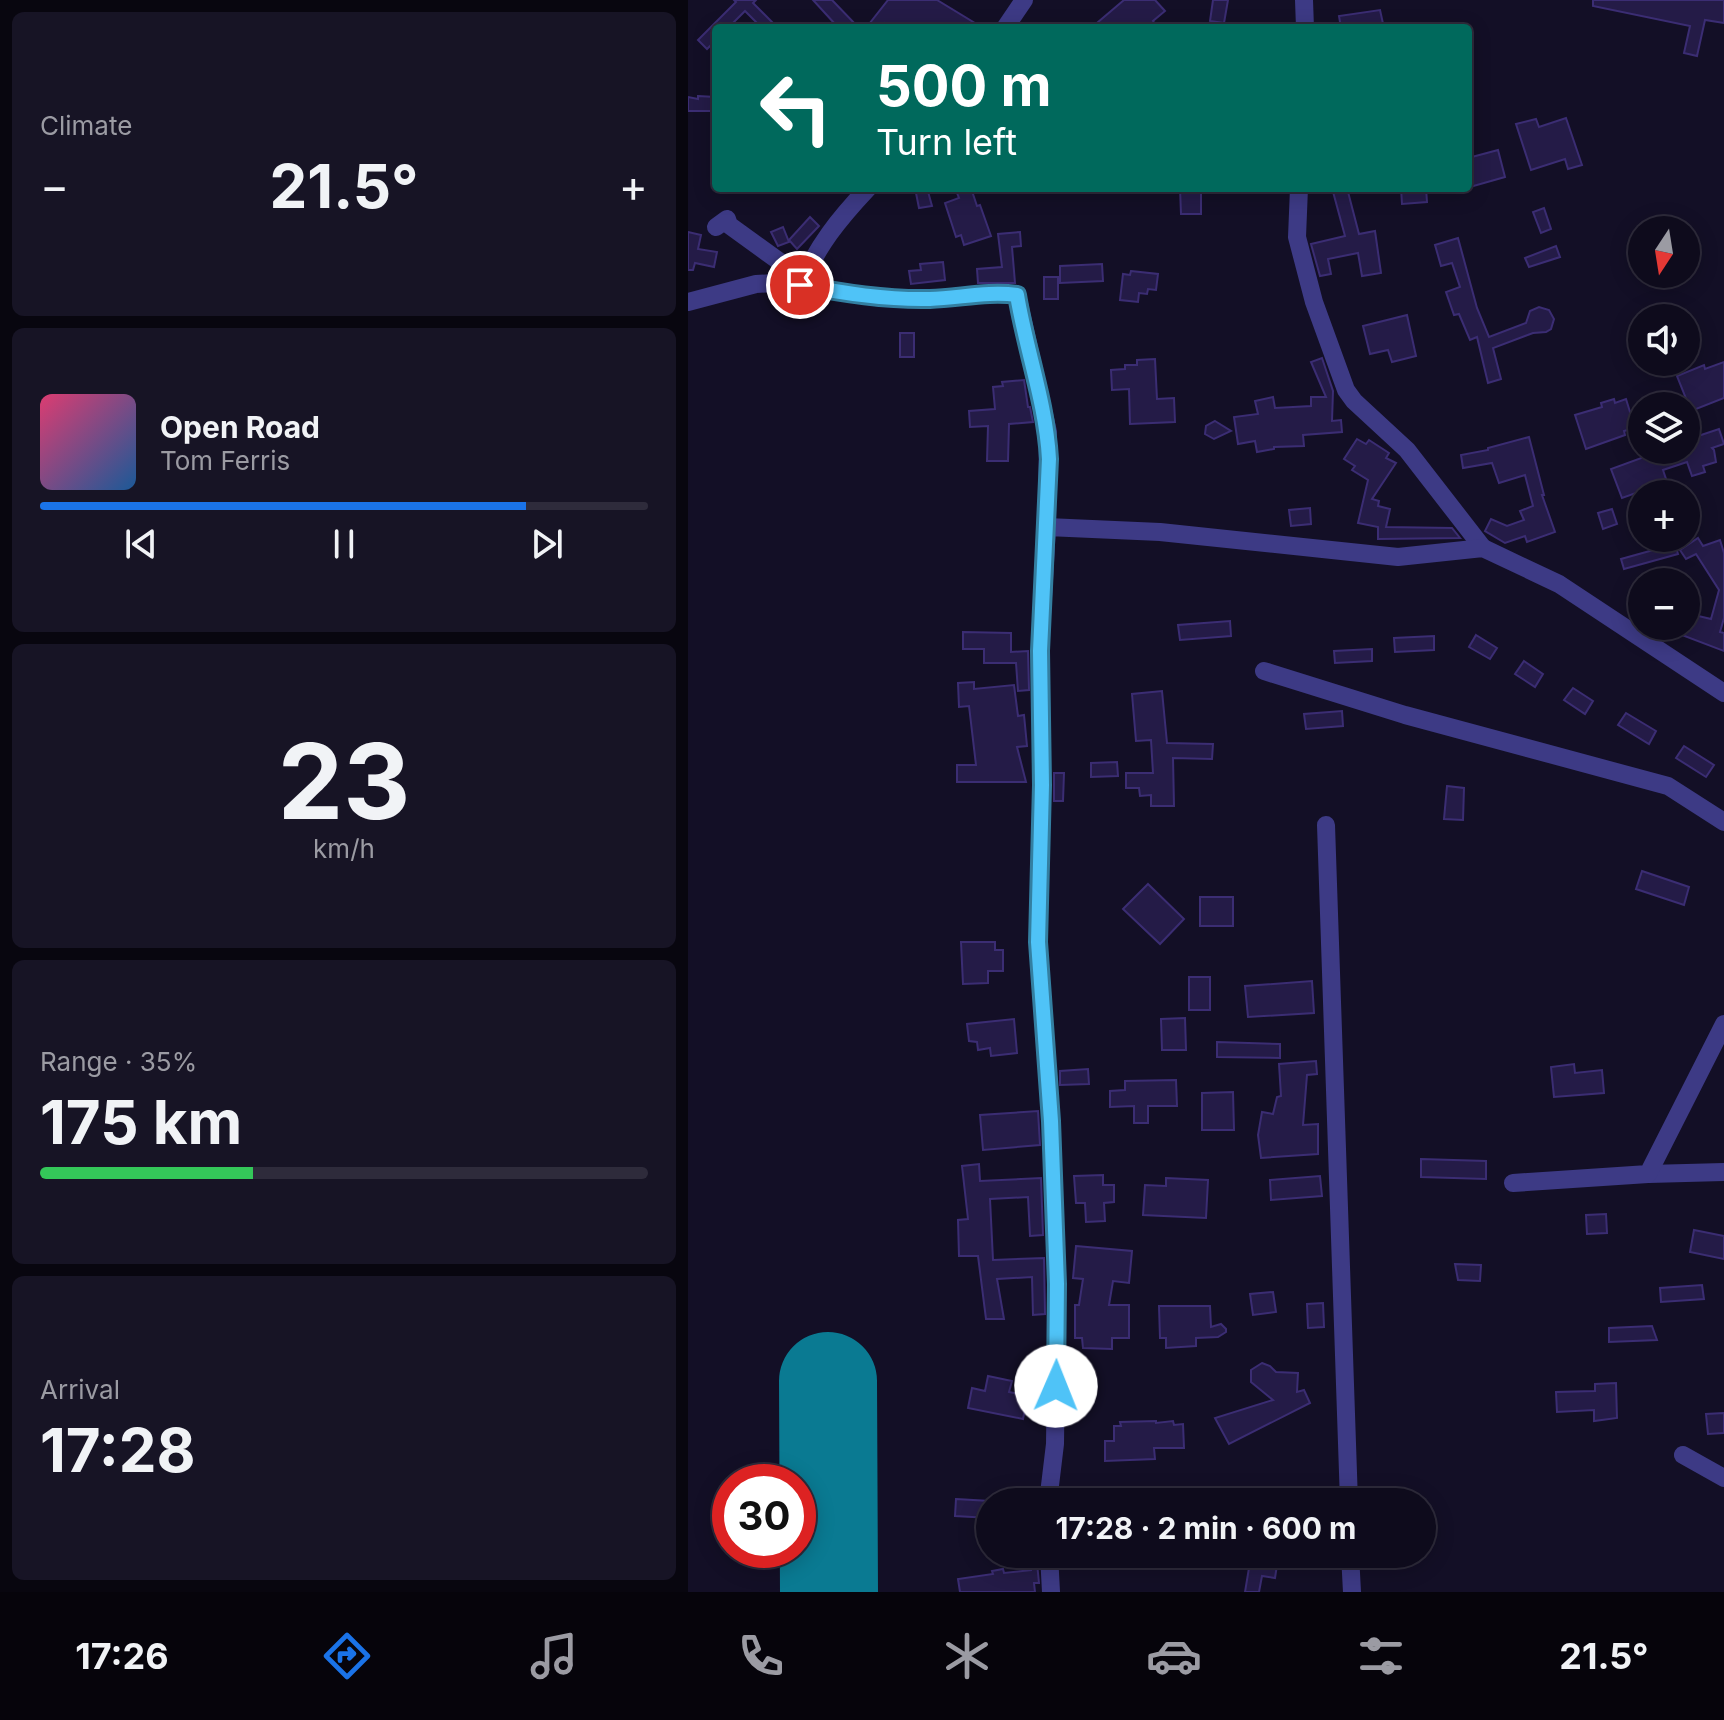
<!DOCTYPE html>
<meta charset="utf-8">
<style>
body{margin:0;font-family:Inter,sans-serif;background:#171425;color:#f1f3f6;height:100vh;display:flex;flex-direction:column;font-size:30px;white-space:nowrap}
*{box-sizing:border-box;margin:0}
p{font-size:26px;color:#9b9ba3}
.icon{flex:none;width:44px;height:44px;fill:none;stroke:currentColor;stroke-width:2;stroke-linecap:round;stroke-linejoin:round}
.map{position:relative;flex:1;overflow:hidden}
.drawer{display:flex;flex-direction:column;gap:12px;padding:12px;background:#08060f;width:688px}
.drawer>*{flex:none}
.top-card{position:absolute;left:24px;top:24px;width:760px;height:168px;border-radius:8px;box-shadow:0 4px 20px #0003,0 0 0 2px #2e2b3b;background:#00695c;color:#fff;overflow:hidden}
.needle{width:52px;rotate:192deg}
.buttons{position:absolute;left:940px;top:216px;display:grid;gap:16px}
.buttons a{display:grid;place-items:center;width:72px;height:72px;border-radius:50%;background:#0e0b1c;box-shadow:0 4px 20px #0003,0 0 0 2px #2e2b3b;font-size:40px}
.speed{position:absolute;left:24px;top:1464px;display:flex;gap:16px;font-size:40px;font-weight:700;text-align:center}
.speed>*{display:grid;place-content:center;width:104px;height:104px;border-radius:50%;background:#0e0b1c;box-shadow:0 4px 20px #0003,0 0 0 2px #2e2b3b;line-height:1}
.speed .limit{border:12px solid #d22;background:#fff;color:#111}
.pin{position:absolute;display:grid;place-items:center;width:68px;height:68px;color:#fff;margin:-34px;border:4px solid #fff;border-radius:50%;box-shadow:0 2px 8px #0007}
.me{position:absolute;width:88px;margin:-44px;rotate:1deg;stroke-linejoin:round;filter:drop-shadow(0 0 6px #0008)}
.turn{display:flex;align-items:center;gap:28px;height:168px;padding:0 32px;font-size:36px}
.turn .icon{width:104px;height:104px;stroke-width:2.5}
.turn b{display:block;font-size:56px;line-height:68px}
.big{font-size:60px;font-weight:700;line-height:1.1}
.drawer .widget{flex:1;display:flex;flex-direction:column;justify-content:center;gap:12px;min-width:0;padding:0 28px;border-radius:12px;background:#171425}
.drawer .dial{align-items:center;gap:0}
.dial b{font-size:104px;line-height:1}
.song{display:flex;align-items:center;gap:24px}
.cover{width:96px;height:96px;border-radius:12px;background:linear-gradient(135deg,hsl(340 70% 55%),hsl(210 70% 35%))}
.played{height:8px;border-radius:4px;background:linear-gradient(90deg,#1a73e8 80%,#2e2b3b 80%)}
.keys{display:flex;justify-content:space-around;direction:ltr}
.heat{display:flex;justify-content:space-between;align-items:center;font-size:44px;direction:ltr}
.charge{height:12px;border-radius:6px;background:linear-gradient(90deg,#34c759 35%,#2e2b3b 0)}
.trip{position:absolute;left:288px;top:1488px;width:460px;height:80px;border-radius:40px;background:#0e0b1c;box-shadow:0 4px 20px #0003,0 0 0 2px #2e2b3b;font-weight:700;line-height:80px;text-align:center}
.tabs{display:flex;height:128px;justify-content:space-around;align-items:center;background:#06040b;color:#9b9ba3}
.tabs .icon{width:56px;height:56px}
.tabs .current{color:#1a73e8}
.tabs b{font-size:36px;color:#f1f3f6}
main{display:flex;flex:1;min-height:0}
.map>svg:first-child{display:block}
</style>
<main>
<section class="drawer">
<div class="widget"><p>Climate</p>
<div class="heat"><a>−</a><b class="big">21.5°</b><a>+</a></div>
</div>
<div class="widget">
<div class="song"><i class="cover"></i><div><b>Open Road</b><p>Tom Ferris</p></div></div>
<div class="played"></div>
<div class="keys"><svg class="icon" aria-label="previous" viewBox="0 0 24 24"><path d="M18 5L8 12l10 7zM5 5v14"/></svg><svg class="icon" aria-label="pause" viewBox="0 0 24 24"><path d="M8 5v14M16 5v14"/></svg><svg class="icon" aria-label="next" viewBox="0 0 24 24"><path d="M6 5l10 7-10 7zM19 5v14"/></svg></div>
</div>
<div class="widget dial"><b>23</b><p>km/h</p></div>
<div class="widget"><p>Range · 35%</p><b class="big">175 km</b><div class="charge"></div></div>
<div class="widget"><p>Arrival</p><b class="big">17:28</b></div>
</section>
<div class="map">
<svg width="1036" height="1592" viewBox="0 0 1036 1592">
<rect width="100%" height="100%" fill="#130f26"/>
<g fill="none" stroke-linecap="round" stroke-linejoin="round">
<polyline stroke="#0a7a92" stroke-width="98" points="140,1381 141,1592"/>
</g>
<g fill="#241b47" stroke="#3b2d73" stroke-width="2">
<polygon points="46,0 68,0 65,3 90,28 74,28 57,11 40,28 28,28 28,40 19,49 10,40 48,2"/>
<polygon points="125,0 144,0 171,28 142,28 147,24"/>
<polygon points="200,0 249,0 295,28 205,28 197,23 193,28 178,28"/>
<polygon points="436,0 467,0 477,11 465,21 470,28 403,28"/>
<polygon points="525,0 540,0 536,23 522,21"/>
<polygon points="905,0 1036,0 1036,23 1017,20 1009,56 996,53 1002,26 905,6"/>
<polygon points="692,10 696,28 653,28 651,16"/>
<polygon points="10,96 27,97 28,111 0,111 0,97 10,99"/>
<polygon points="878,118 894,165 880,169 877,159 843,170 828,124 848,119 851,127"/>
<polygon points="810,150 817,177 782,187 780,158"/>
<polygon points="227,188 239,188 244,206 231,208"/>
<polygon points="267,188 283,188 289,206 292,205 303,236 276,245 273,235 268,237 257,203 271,198"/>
<polygon points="492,188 513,188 513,214 493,214"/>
<polygon points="644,188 659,188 671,234 687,231 693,273 674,276 670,253 640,259 643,274 632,276 623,244 657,236"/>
<polygon points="713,188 738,188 739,202 714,204"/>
<polygon points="856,208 863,229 853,233 845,212"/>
<polygon points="122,217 131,226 109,249 101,240"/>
<polygon points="95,227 101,242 90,246 83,232"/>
<polygon points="0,232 13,235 10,249 29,252 26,267 7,263 5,270 0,270"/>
<polygon points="332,232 333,246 324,247 327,283 290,283 289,269 314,267 310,234"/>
<polygon points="770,238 789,308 801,337 838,323 842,311 851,307 861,310 866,319 863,329 858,332 845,333 805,348 813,379 800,383 789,337 782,340 771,314 766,315 758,292 772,287 764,263 753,266 747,245"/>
<polygon points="868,246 872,257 841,267 837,258"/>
<polygon points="255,262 257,280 223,284 221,271 233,270 232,264"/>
<polygon points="414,264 415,281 372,283 372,266"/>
<polygon points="443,271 470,274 468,290 460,289 459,294 451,293 450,302 432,300 435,274 442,275"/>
<rect x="356" y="277" width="14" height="22"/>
<polygon points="719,315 728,356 704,362 700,350 682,354 675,326"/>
<rect x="212" y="333" width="14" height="24"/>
<polygon points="634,358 645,391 644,421 653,420 654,432 615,435 616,446 586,447 586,449 569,452 567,441 550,444 546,417 570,414 567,401 585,397 587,408 623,406 623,397 638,397 623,362"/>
<polygon points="467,359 469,399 486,398 487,422 442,424 441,389 424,390 423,370 437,369 437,365 449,365 449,360"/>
<polygon points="1036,362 1036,398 1003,411 989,376 1016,365 1017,369"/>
<polygon points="336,380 340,407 342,407 345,422 321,424 320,461 299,461 300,426 282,427 281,411 307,409 305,387 315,386 314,382"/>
<polygon points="926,399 927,403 938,399 947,428 936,431 937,435 898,449 887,415 914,407 913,403"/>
<polygon points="527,421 543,431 526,439 517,434 518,426"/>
<polygon points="1031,429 1036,444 1024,448 1026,450 1028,462 1015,466 1017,472 1004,476 999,462 975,470 979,482 934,498 923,469 959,456 956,450 998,450 998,440"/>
<polygon points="841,437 856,495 854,495 867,532 839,542 837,536 817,543 797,531 803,519 819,526 836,520 832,511 845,506 837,475 811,483 804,463 775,468 773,455 800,450 800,448"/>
<polygon points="669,439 678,444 681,440 701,453 698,458 708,463 684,499 691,501 690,506 702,509 698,527 764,528 772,538 690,539 690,527 670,523 680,480 664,470 667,466 656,459"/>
<polygon points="622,508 623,524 603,526 601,510"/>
<polygon points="924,509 929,524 915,529 910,513"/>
<polygon points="1010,538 1015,546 1032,540 1036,553 1036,618 1032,632 1036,633 1036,651 973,627 998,626 998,613 1023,619 1031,590 1008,554 998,559 992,550"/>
<polygon points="987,544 990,554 936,569 933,559"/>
<polygon points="542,621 543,636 492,640 490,625"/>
<polygon points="275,632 323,633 323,652 340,651 341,690 330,691 328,663 296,663 296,649 275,649"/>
<polygon points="788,635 809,648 802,659 781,647"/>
<polygon points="746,636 746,650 707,652 706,638"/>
<polygon points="684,649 684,661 647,663 646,651"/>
<polygon points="836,661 855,674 847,687 827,674"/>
<polygon points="286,682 286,689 326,685 330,716 336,715 339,746 329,747 338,782 269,782 269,765 288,765 281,706 271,707 270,683"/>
<polygon points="885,688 905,701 897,714 876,700"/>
<polygon points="474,691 479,743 525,744 524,759 485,758 486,806 463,806 463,795 452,796 451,788 438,788 438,773 465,773 463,740 448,741 444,694"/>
<polygon points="654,711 655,726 618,729 616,714"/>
<polygon points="938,713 968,731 961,744 930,725"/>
<polygon points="996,746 1026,765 1018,777 988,758"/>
<polygon points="429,762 430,776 403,777 403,763"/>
<polygon points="366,773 376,773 375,801 366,801"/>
<polygon points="759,786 776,788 775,820 756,819"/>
<polygon points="954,871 1001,887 996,905 948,889"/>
<polygon points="460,884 496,919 472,944 435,909"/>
<rect x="512" y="897" width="33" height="29"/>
<polygon points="273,942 307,942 307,950 315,950 315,971 300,971 300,983 275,984"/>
<rect x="501" y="977" width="21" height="33"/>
<polygon points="624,981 626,1013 560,1017 557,986"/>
<polygon points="497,1018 498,1050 474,1050 473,1019"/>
<polygon points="326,1019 329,1053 303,1056 302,1048 290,1050 289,1042 281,1041 279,1024"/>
<polygon points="529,1042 592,1044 592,1058 529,1057"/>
<polygon points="628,1061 629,1074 619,1075 615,1125 630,1124 630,1154 573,1158 570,1135 574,1112 585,1114 589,1097 593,1096 591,1064"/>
<polygon points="886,1064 887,1073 914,1070 916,1093 866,1097 863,1067"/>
<polygon points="400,1069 401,1084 372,1085 372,1071"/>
<polygon points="488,1080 489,1106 460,1106 460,1123 446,1123 446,1106 422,1107 422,1091 437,1090 437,1081"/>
<polygon points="545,1092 546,1130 514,1130 514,1093"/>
<polygon points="350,1111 352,1145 295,1150 292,1115"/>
<polygon points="733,1159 798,1161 798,1179 733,1177"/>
<polygon points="291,1164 292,1181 353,1178 355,1235 342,1236 340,1197 302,1199 305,1260 356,1258 357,1314 345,1315 344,1277 309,1279 316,1319 298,1319 290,1256 271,1256 270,1220 280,1219 274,1166"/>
<polygon points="415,1175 415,1185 426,1185 426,1202 416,1203 417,1221 398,1222 397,1203 388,1203 386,1176"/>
<polygon points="632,1176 634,1196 583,1200 582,1180"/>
<polygon points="478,1178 520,1180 518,1218 455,1215 457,1185 478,1186"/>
<polygon points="918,1214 919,1233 899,1234 898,1215"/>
<polygon points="1006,1230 1036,1236 1036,1259 1002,1252"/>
<polygon points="388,1246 444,1251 441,1283 425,1281 421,1305 441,1305 441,1338 424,1338 424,1349 395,1348 394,1338 387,1338 387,1305 391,1305 395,1279 385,1278"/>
<polygon points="767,1264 793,1265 792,1281 770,1280"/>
<polygon points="1014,1285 1016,1299 973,1302 972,1288"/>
<polygon points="585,1292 588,1312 565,1315 562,1294"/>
<polygon points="635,1303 636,1327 620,1328 619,1304"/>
<polygon points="471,1306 522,1306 523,1327 533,1324 538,1329 538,1332 530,1337 508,1338 508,1346 478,1348 478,1338 472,1338"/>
<polygon points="964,1326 969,1340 921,1342 921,1328"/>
<polygon points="574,1363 582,1366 588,1372 610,1373 609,1392 616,1390 622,1403 541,1444 527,1418 585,1400 563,1382 563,1370"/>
<polygon points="300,1376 324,1381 321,1392 340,1396 335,1419 280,1408 284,1388 297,1391"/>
<polygon points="928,1383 929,1418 906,1421 906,1410 869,1412 868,1392 907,1391 907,1384"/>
<polygon points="1036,1413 1036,1433 1020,1434 1018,1414"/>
<polygon points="468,1421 468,1423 485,1421 486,1425 495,1424 496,1448 466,1448 467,1459 417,1461 417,1441 426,1441 426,1426 433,1426 432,1422"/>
<polygon points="268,1499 302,1501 302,1518 267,1516"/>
<polygon points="525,1554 598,1554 597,1565 589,1565 587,1578 574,1576 571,1592 557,1592 561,1568 524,1558"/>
<polygon points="343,1563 349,1563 351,1583 346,1583 347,1592 272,1592 270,1579 305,1574 304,1571 315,1569 316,1573 343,1570"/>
</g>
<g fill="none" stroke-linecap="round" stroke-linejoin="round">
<g stroke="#3d3a85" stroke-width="18">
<polyline points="616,0 617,28"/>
<polyline points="317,28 336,0"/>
<polyline points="611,188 609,237 626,302 658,390 666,401 719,450 795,548"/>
<polyline points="28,227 39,219 41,225 106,272 107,285"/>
<path d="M112 285C131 244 149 221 180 188"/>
<polyline points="0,302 68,284 87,283 195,298 242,299 311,293 329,295 360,432 359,527"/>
<polyline points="576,671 717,715 980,786 1036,822"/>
<polyline points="638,825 661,1502"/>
<polyline points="960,1174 1036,1172"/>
<polyline points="825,1183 960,1174 1036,1024"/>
<polyline points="995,1455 1036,1478"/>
<polyline points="360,1502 367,1444 369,1284 363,1121 350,942 354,785 352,651 359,527 472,532 710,557 795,548 871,584 1036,693"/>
<polyline points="361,1554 363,1592"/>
<polyline points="662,1554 664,1592"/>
</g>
</g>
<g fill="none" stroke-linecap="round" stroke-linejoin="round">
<defs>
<path id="route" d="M112 285C155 293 198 300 242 299 272 298 300 291 329 295 338 350 358 403 361 459L352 651 354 785 350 942 363 1121 369 1284 368 1386"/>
</defs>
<use href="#route" stroke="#337fa1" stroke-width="20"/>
<use href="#route" stroke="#4fc3f7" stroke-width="14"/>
</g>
</svg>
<div class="buttons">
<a><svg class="needle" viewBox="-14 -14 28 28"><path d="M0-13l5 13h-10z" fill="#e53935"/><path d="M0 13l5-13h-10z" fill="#9b9ba3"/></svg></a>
<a><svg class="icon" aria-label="sound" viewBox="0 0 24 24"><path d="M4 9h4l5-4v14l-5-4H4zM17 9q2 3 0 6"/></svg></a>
<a><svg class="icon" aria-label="layers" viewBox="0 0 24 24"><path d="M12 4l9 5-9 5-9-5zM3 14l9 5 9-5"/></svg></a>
<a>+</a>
<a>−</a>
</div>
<div class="speed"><div class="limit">30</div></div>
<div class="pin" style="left:112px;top:285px;background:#d93025"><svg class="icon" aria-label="arrive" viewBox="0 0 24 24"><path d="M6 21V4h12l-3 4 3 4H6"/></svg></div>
<svg class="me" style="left:368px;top:1386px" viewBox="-20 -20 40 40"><circle r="19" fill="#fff"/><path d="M0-13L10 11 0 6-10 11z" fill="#4fc3f7"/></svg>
<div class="trip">17:28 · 2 min · 600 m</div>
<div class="top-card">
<div class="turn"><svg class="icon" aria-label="left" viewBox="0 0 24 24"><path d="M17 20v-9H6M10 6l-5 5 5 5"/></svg><div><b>500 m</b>Turn left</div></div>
</div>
</div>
</main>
<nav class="tabs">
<b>17:26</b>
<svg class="icon current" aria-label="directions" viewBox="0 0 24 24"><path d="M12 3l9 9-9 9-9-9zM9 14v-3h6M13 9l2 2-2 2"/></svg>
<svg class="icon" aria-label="music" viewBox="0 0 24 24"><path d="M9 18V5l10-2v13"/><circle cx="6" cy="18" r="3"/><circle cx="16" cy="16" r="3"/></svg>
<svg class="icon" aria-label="phone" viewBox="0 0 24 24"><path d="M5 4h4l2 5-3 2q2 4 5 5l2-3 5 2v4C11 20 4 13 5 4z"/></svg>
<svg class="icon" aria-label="climate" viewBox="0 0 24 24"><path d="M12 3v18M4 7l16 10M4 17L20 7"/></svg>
<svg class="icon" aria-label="car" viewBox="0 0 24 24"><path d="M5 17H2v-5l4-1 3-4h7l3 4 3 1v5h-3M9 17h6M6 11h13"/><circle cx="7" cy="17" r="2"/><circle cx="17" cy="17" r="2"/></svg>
<svg class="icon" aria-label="filters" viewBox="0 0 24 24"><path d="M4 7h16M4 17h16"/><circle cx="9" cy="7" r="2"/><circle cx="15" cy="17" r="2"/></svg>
<b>21.5°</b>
</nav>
